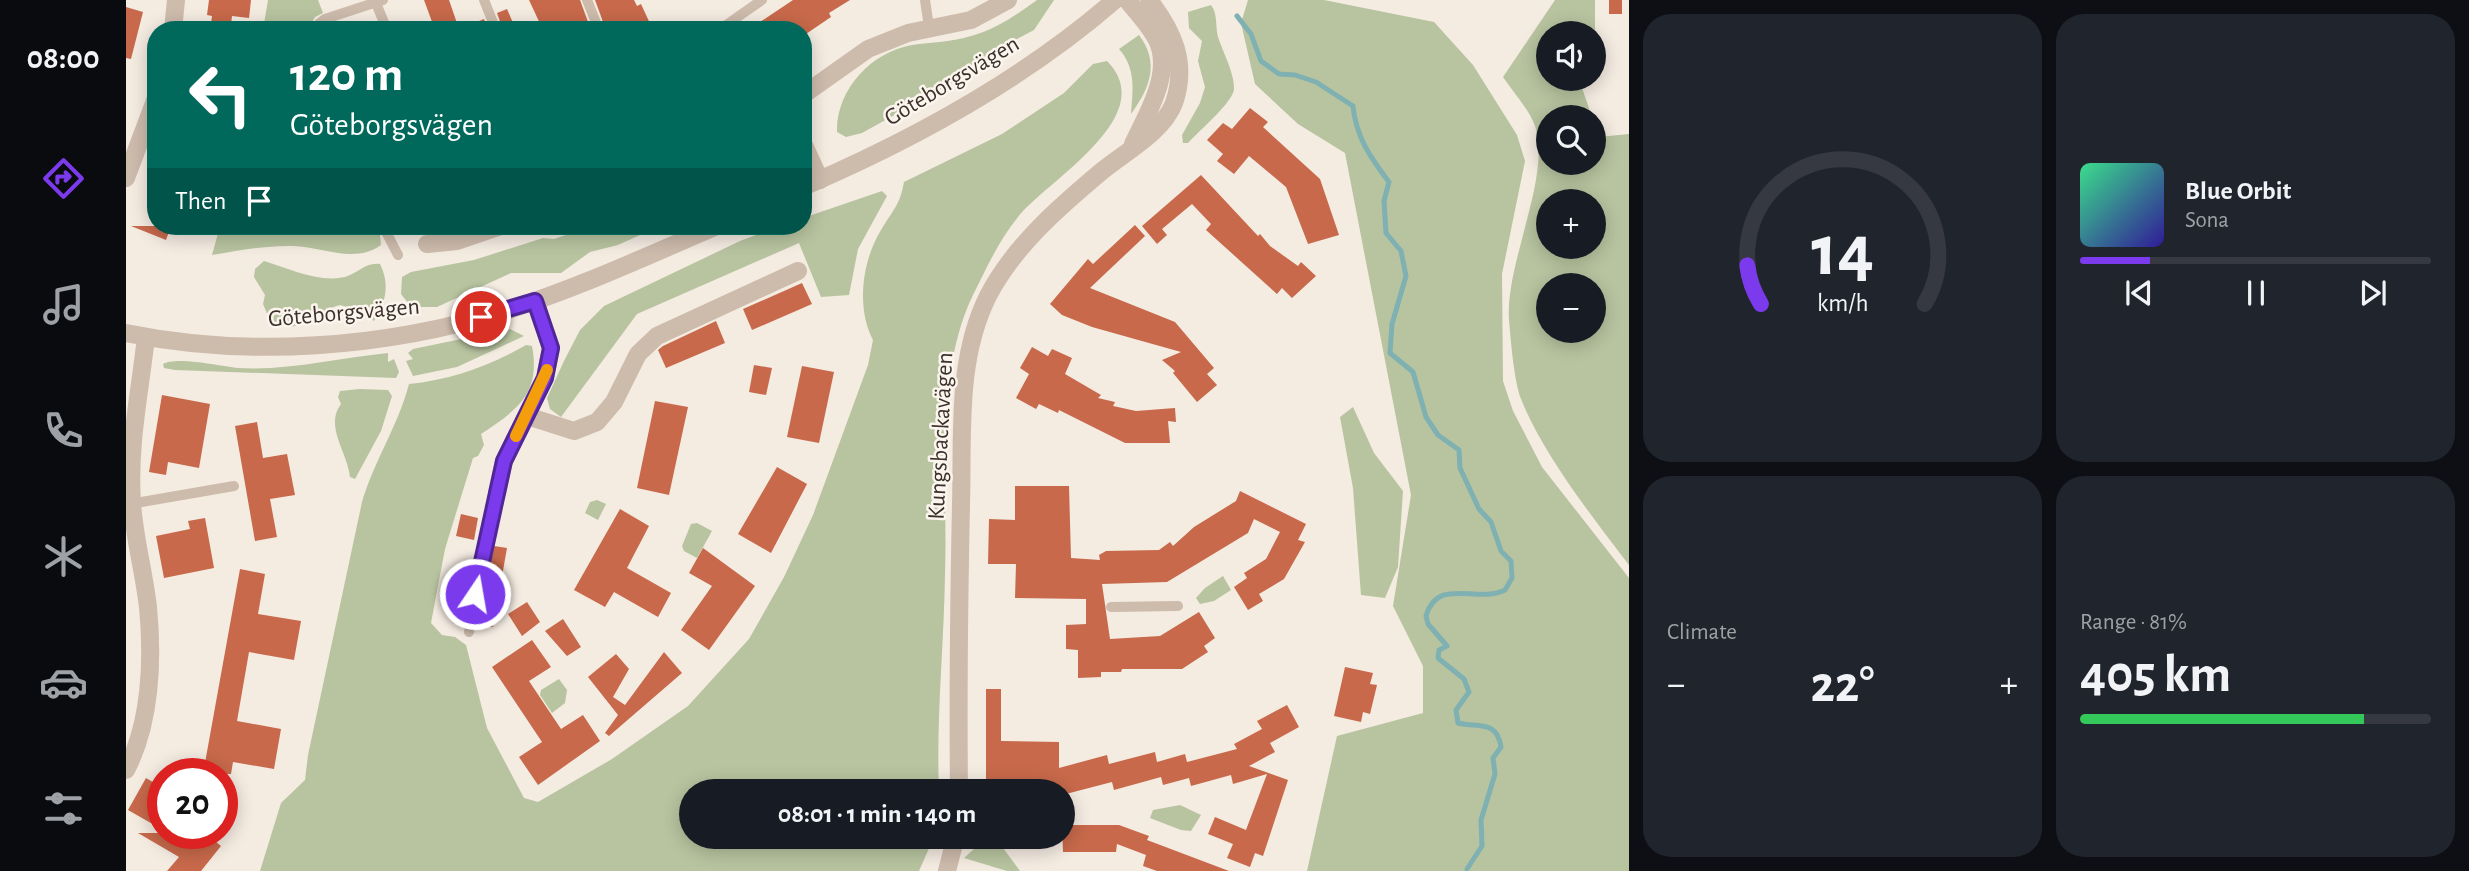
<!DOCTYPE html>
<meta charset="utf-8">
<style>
body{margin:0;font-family:"Alegreya Sans",sans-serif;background:#20242c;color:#f1f3f6;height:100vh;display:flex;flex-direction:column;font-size:26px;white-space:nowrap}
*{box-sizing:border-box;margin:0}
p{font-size:23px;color:#9ea1a6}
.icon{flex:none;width:38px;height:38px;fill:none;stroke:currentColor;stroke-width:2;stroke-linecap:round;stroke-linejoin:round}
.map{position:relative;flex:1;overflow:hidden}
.drawer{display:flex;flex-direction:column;gap:14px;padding:14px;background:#0d0f14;width:840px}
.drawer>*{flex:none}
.banner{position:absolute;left:21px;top:21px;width:665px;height:214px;border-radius:28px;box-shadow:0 4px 18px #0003;background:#00695c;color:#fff;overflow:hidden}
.buttons{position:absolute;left:1410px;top:21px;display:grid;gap:14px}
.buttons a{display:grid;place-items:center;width:70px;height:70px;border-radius:50%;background:#171b24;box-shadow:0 4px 18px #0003;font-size:35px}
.speed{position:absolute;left:21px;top:758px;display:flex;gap:14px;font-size:35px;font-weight:700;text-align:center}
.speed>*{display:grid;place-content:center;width:91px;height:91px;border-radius:50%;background:#171b24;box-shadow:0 4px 18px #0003;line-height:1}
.speed .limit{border:10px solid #d22;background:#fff;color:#111}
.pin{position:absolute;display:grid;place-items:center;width:60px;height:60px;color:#fff;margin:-30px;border:4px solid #fff;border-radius:50%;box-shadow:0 2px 7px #0007}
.me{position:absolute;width:77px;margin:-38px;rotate:12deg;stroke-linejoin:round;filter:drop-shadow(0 0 5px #0008)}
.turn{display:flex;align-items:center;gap:24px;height:147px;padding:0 28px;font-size:32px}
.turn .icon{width:91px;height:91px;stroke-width:2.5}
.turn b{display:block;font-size:49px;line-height:60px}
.then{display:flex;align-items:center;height:66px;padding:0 28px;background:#0003;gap:14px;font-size:26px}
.big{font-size:52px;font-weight:600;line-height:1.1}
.drawer .card{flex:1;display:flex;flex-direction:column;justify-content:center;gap:10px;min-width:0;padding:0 24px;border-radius:28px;background:#20242c}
.drawer .dial{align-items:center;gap:0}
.dial svg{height:182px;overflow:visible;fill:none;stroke:#363941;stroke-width:7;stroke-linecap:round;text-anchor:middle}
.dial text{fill:#f1f3f6;stroke:none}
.song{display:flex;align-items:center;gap:21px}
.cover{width:84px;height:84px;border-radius:10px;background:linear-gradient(135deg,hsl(150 70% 55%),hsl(250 70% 35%))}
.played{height:7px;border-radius:4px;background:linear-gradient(90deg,#7c3aed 20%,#363941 20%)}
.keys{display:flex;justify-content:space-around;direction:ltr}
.heat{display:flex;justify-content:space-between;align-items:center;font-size:38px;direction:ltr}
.charge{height:10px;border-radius:5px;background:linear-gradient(90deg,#34c759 81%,#363941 0)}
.drawer .tiles{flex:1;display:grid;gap:14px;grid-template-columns:repeat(2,1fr)}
.trip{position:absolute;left:553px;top:779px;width:396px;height:70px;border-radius:35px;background:#171b24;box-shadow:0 4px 18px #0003;font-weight:600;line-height:70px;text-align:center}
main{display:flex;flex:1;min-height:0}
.menu{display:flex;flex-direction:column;width:126px;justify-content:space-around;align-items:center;background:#090b0e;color:#9ea1a6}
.menu .icon{width:49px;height:49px}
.menu .on{color:#7c3aed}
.menu b{font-size:32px;color:#f1f3f6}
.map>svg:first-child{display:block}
</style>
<main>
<nav class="menu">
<b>08:00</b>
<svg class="icon on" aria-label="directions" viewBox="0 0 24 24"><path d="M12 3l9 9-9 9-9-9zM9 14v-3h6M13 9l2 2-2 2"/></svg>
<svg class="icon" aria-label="music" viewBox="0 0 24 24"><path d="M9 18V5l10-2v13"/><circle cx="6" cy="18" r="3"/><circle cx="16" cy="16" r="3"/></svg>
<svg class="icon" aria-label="phone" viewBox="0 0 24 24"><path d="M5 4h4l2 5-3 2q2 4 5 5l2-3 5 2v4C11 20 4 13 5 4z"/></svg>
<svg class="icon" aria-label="climate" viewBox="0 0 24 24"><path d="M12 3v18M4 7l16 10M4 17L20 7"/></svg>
<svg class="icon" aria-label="car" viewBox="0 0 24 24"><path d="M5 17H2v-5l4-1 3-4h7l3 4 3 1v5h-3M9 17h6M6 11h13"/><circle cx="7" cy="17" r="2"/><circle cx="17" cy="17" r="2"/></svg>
<svg class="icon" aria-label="filters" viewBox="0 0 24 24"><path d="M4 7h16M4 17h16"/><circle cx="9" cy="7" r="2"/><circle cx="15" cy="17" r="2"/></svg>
</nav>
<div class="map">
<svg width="1503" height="871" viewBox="0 0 1503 871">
<rect width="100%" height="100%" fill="#f4ebe1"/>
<g fill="#b8c4a0" fill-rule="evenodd">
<polygon points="142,0 192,0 197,13 189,17 181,30 137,30"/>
<path d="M911 0H928L908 30 876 47 855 67 736 133 720 137 711 132C710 90 745 52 786 45 806 42 826 42 845 36 871 29 890 15 911 0Z"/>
<polygon points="1122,0 1198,0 1308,22 1347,65 1391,135 1399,161 1376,274 1377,381 1387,411 1416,467 1503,578 1503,871 1181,871 1211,736 1297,713 1297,666 1267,606 1285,495 1219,153 1172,124 1129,84 1115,23"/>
<path d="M1429 0H1469V49L1468 33H1423V79H1453L1466 117H1423V163H1468V126L1472 137 1503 134V565C1467 518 1417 454 1395 399 1388 380 1385 342 1383 320 1379 263 1426 176 1409 126 1403 109 1387 92 1377 77ZM1423 201H1468V247H1423ZM1423 285H1468V331H1423Z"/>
<path d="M1085 5C1092 14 1089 26 1092 37 1096 50 1109 74 1108 89 1108 101 1072 132 1062 143H1057L1056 135 1074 103 1079 87 1072 61 1076 41 1063 28 1062 12Z"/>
<path d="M1013 35C1034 63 1024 88 1005 114 1007 90 1010 68 993 49Z"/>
<path d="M981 61C1036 116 920 181 892 217 873 240 860 269 847 295 808 375 822 487 819 574 818 646 810 718 813 791H565V836L808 837 793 871H134L155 803 179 780 182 755 236 502C248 461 272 426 283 384 324 380 364 366 400 345L406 346C415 394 391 410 355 434L358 445 352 456 347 458 319 549 305 623 316 635 329 637 340 645 361 728 398 798 412 802 486 759 562 706 623 639 658 577 687 515 742 365 747 340C730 308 736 261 755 230 767 210 774 205 778 182L876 134 938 93 967 64Z"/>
<polygon points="756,191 761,196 732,249 723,295 695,297 673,243 511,314 435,417 424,409 421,398 438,361 454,330 478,306 614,241 654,226 677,226 677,218"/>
<path d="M94 226H253L255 245C229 264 197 247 167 246 140 245 112 251 86 255Z"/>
<polygon points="467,226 534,226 492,245 464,252 435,273 385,273 311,307 295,307 282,303 275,294 276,277 285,272 348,260 417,238 428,239"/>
<path d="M138 261C162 268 192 283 219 277 233 273 239 262 254 264 264 284 260 303 248 321L229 309 214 305C184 313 182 335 145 323L137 304 139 295 128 277 129 269Z"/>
<polygon points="384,329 398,336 331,367 287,376 280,361 287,359 282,353 287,349"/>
<path d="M262 353V362L268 359 273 372 270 378 49 370 38 368 37 364C50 356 94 366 112 368 162 371 212 358 262 353Z"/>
<path d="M234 389 262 390 266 396 255 431 229 479 224 477C222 453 198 426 215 404L212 397 214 391Z"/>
<polygon points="1227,407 1248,453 1277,491 1272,567 1259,598 1235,595 1227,488 1214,417"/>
<polygon points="471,500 480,504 472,520 459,513 464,502"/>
<polygon points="571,523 586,531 571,558 558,551 556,546 565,524"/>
<polygon points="1097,576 1105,590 1088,601 1074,604 1070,598 1079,588"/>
<polygon points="433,679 441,690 439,703 426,713 414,695 415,690"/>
<polygon points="1054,805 1075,815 1065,831 1055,830 1024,818 1027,810"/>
<polygon points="862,836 869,837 894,871 881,871 838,858"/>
</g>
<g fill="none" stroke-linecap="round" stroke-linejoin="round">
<path stroke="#7fb0b2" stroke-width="5" d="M1111 16 1125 34 1135 61 1153 74 1169 75 1190 82 1227 106C1230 137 1244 157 1263 182L1258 201 1260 233 1275 251 1280 276 1266 324 1264 353 1287 372 1300 417 1312 435 1333 450 1334 468 1353 509 1365 522 1375 551 1385 561 1386 578 1379 590C1350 604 1312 576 1300 616L1302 624 1321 646 1313 650 1312 658 1338 679 1343 692 1330 710 1332 723C1353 728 1371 720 1375 747L1367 758 1369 774 1355 820 1356 846 1341 869"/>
</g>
<g fill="#c8694b">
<polygon points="83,0 125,0 123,18 106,16 105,25 85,23 86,16 81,15"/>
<polygon points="298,0 323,0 333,29 358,19 362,30 309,30"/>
<polygon points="403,0 454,0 465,30 417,30"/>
<polygon points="469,0 508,0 511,6 515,4 527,30 480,30"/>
<polygon points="667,0 724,0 703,13 705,17 677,36 677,30 622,30"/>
<rect x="1483" y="0" width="13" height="14"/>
<polygon points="0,7 17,12 5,59 0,58"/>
<polygon points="381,9 390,30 377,30 371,13"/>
<polygon points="1124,108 1142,122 1137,127 1194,179 1213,235 1182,244 1160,187 1123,156 1108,174 1091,161 1097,154 1081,140 1097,123 1106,129"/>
<polygon points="1075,175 1132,236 1134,234 1144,246 1172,266 1175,262 1190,276 1166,298 1156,288 1151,294 1080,230 1085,224 1066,204 1036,229 1041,235 1031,244 1016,226"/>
<polygon points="1009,225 1019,236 964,288 1049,322 1088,368 1081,374 1091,385 1071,402 1047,373 1049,371 1036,360 1055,352 966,327 936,315 924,304 962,259 967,264"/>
<polygon points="5,226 45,226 40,240"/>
<polygon points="676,283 686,304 626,330 617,309"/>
<polygon points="590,321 599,343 540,368 532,350 537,346"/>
<polygon points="906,347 922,356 926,349 946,358 939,374 975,395 972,398 989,402 987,406 1010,411 1049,408 1050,422 1042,421 1044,443 999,443 933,410 932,413 913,404 910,409 890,398 903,374 894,368"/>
<polygon points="628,365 646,368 640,395 623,392"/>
<polygon points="676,366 708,372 693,443 661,437"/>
<polygon points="36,395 84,404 73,468 42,462 40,475 23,472"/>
<polygon points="529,401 562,407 543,495 511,488"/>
<polygon points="131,422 137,458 161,454 169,495 144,499 151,537 129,541 109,426"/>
<polygon points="651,467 681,484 645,553 612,534"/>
<polygon points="889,486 943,486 945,558 974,560 973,555 980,551 1033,550 1044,542 1047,546 1068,527 1110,501 1114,491 1180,524 1172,540 1179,542 1158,579 1133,594 1137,601 1122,610 1108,587 1121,578 1118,573 1140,559 1154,532 1128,519 1122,533 1041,582 976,584 984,639 1034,636 1073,612 1089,638 1078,646 1082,652 1056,669 996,669 995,672 975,672 975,677 952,678 952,650 940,649 940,625 960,624 960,599 889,598 890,564 862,564 863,519 889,520"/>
<polygon points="494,509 523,526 501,568 545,593 532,617 488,592 479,607 448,590"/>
<polygon points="335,514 352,518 348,540 330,536"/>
<polygon points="79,518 88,568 38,578 30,536 64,529 62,521"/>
<polygon points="368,546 381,548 367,627 361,627 352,626"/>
<polygon points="577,548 629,586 583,650 555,630 586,586 563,573"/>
<polygon points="114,569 139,574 132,614 175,621 168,660 123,652 111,721 155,729 148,769 107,762 105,774 77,774"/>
<polygon points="401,602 414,622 396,636 382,614"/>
<polygon points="437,619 455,647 441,656 419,631"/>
<polygon points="406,640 425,667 403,681 435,729 457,715 474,741 412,785 393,757 416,742 366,667"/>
<polygon points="538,652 556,673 483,736 479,733 492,715 462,677 490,654 503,669 487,697 499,705"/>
<polygon points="1219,667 1247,673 1244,684 1251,685 1244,714 1237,712 1235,722 1208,716"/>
<polygon points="860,689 875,689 875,741 933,742 933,768 981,755 983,764 1029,752 1031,762 1059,754 1061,762 1111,749 1108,744 1136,729 1131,721 1161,705 1173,727 1144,743 1149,752 1123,766 1162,780 1137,856 1129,853 1124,867 1101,858 1107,844 1082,834 1089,817 1120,830 1141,774 1107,784 1105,775 1065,786 1063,778 1037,785 1035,777 988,790 986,782 936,795 936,791 860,789"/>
<polygon points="20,778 37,788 37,830 2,810"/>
<polygon points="936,825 993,825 1023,836 1021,840 1103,871 1031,871 1017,866 1020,855 991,844 990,852 937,852"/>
<polygon points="12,833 79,833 95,846 75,871 41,871 53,857"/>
</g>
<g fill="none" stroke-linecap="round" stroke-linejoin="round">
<g stroke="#cdbbac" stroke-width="10">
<polyline points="358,0 370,30"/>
<polyline points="461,0 473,30"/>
<polyline points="799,0 803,27"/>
<polyline points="250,3 261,30"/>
<polyline points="185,30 199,19 257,0"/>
<polyline points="593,30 636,0"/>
<polyline points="257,226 272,255"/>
<polyline points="4,504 108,486"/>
<polyline points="985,607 1052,606"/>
<polyline points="343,632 371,493"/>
</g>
<g stroke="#cdbbac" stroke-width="18">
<path d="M1001 0C1011 12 1024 26 1031 40 1047 73 1021 114 1007 144"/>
<polyline points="47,30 50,0"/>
<polyline points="677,95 742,49 782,33 845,20 882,0"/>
<polyline points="677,143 694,180"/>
<polyline points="0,178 30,98"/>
<polyline points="301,244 331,241 375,226"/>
<polyline points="401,416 448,431 471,422 488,402 512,354 531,336 672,271"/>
<polyline points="371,493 378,461 419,378 425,348 409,301"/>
<path d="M0 770C25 723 27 659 22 607 18 572 8 537 6 502 2 446 14 392 20 337"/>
<path d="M833 791C832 695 833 600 835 504 837 435 830 360 862 296 888 246 933 207 976 171 999 152 1037 132 1048 103 1062 63 1047 31 1023 0"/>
<polyline points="821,871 830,836"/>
</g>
<g stroke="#cdbbac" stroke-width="18">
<path d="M677 187C789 139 897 80 989 0"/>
<path d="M0 333C123 358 259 348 379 311 452 288 521 256 591 226"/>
</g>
</g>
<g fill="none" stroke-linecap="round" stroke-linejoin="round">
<defs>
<polyline id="route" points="349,594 378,461 419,378 425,348 409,301 355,317"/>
</defs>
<use href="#route" stroke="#51269a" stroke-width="18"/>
<use href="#route" stroke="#7c3aed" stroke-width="12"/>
<polyline stroke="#f59e0b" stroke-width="12" points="390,436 421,370"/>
</g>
<g text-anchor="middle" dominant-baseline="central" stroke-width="5" stroke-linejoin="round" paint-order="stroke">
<g font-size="24" fill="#3b302b" stroke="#fbf5ee">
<text transform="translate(826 81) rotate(-31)">Göteborgsvägen</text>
<text transform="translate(218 313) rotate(-5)">Göteborgsvägen</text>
<text transform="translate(815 436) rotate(-87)">Kungsbackavägen</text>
</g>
</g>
</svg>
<div class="buttons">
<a><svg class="icon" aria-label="sound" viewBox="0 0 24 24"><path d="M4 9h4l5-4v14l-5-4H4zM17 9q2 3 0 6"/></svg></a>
<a><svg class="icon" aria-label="search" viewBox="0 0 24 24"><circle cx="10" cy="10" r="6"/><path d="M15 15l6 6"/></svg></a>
<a>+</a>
<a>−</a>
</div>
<div class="speed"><div class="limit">20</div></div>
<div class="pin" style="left:355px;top:317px;background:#d93025"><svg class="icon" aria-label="arrive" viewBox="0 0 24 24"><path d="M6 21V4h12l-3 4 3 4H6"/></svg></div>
<svg class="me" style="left:349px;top:594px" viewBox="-20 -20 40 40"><circle r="17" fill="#7c3aed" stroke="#fff" stroke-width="3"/><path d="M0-11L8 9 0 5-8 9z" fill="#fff"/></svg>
<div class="trip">08:01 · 1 min · 140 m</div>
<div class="banner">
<div class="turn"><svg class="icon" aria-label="left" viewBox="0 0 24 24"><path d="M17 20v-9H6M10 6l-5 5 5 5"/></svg><div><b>120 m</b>Göteborgsvägen</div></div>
<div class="then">Then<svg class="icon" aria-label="arrive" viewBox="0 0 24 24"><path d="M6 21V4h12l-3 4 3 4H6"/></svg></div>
</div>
</div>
<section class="drawer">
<div class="tiles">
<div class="card dial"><svg viewBox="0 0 100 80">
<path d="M14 69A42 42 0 1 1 86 69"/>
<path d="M14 69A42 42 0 0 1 8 52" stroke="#7c3aed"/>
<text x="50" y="56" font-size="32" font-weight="700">14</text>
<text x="50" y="72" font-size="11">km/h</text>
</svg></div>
<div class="card">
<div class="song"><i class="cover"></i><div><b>Blue Orbit</b><p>Sona</p></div></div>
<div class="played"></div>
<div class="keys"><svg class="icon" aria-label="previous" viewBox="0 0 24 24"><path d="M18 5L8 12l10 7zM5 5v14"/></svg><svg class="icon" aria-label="pause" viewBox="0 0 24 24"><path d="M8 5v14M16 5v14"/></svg><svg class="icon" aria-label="next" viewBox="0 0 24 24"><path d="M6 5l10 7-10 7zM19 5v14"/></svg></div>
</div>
<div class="card"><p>Climate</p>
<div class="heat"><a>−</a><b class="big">22°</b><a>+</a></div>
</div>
<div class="card"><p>Range · 81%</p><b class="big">405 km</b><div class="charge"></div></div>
</div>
</section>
</main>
